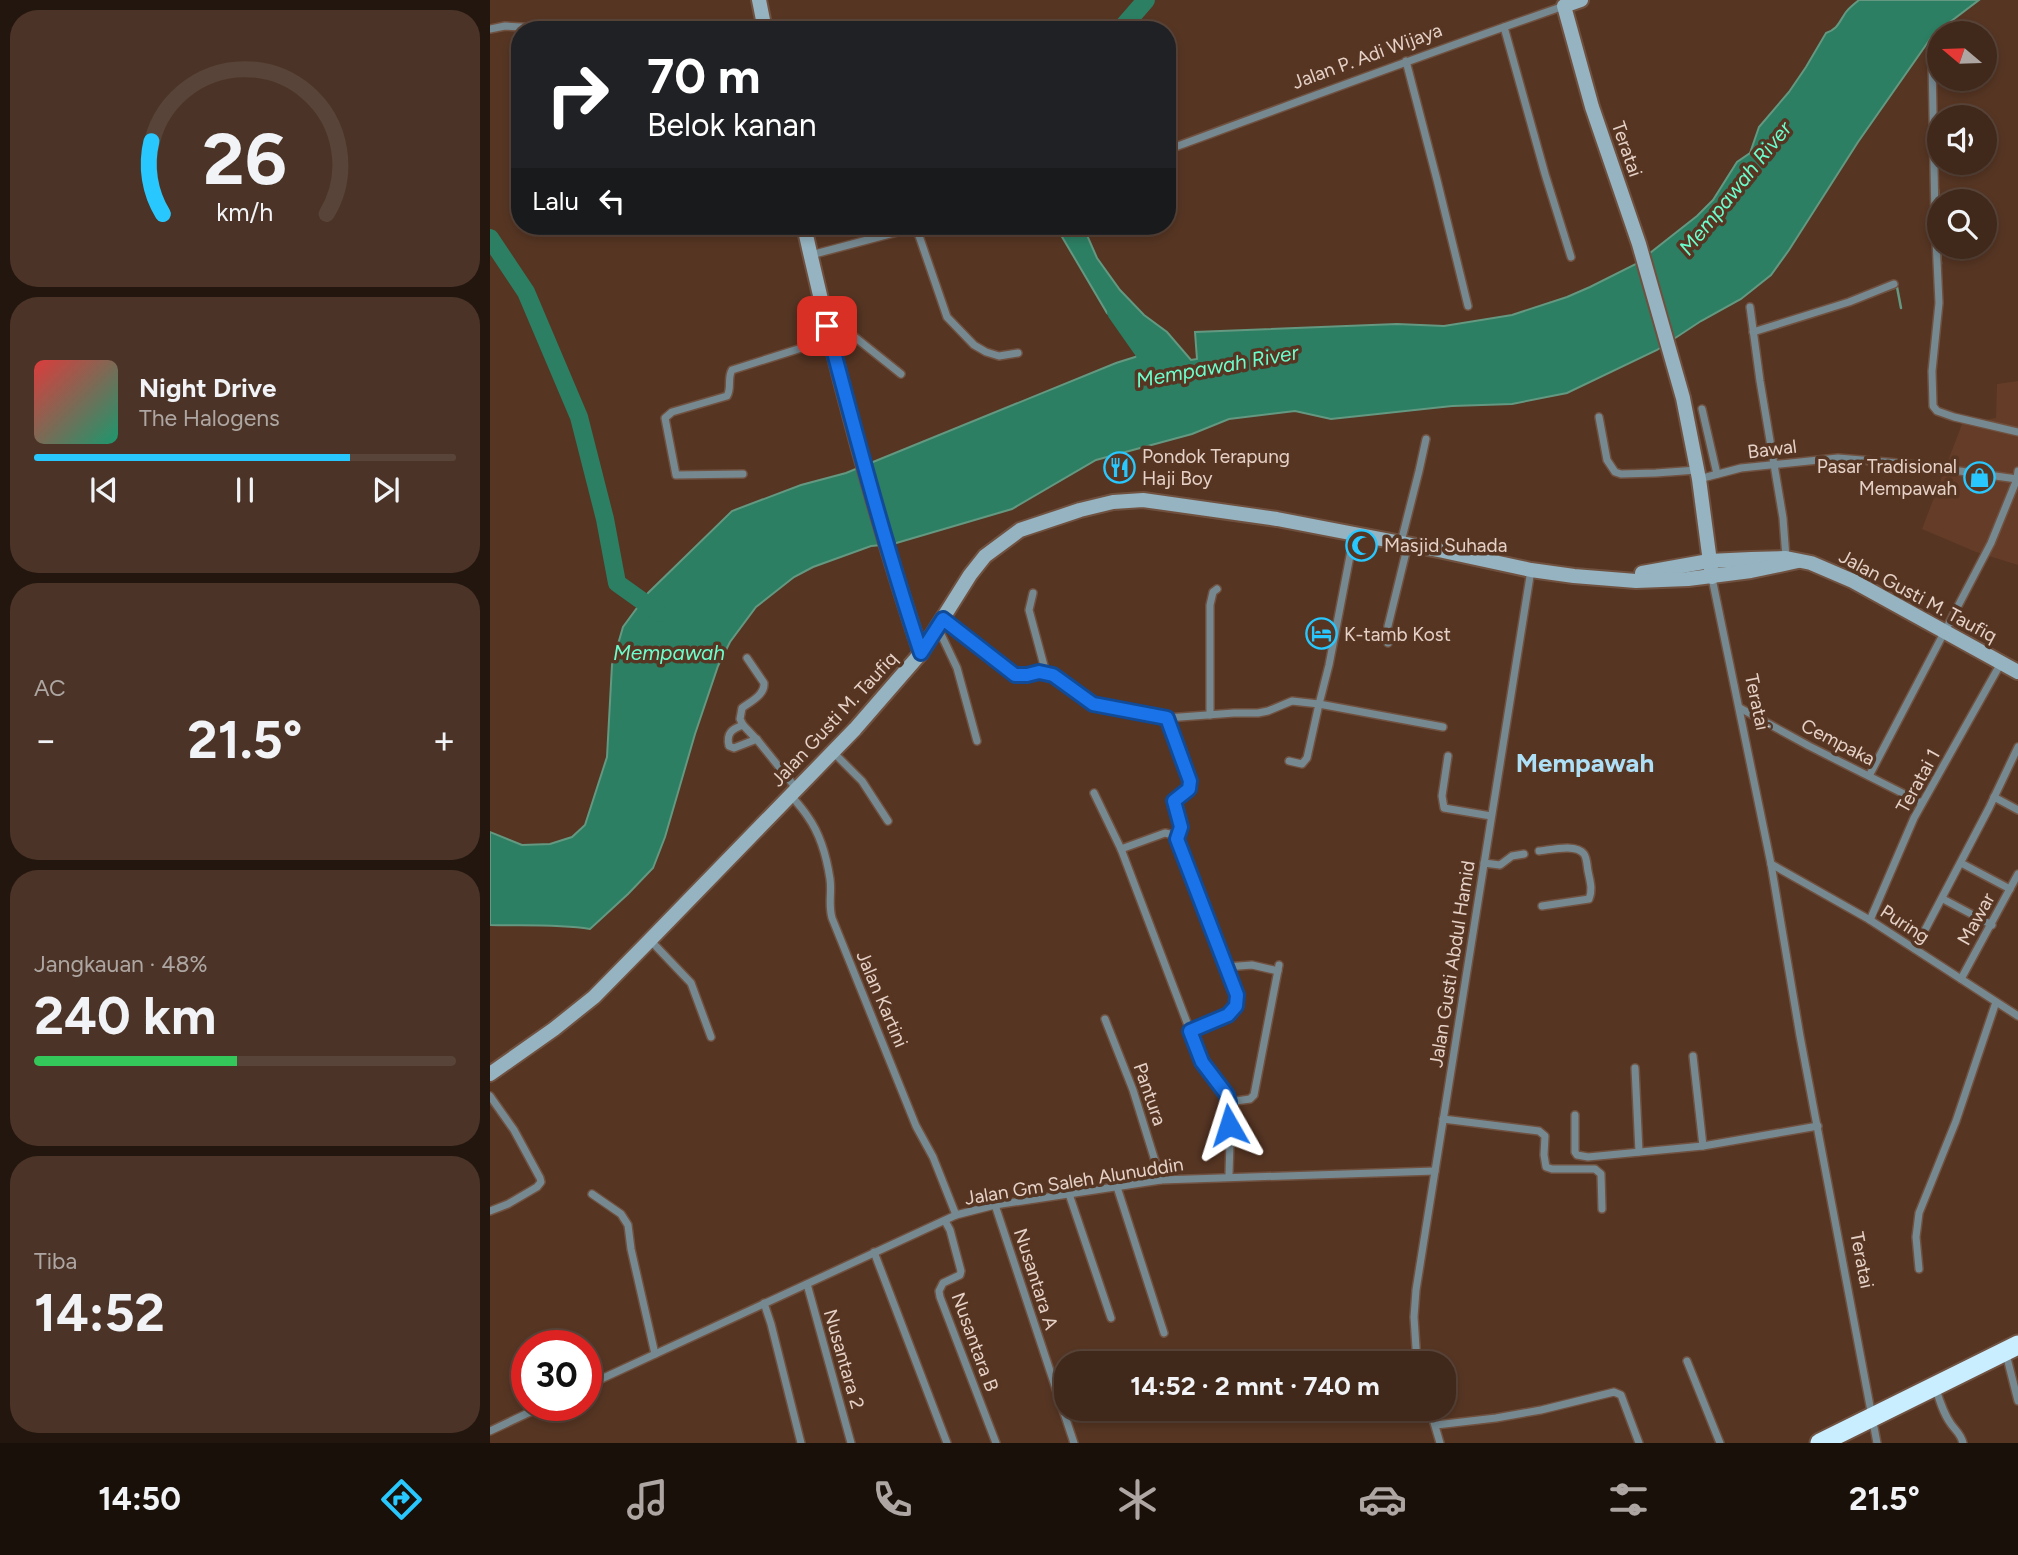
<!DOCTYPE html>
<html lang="id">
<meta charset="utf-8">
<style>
body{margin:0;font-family:Figtree,sans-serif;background:#4b3427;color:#f1f3f6;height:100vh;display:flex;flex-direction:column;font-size:26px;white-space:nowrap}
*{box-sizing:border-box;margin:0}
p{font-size:23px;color:#aea6a2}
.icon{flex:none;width:38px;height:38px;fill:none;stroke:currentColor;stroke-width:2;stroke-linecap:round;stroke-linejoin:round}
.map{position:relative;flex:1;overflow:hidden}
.side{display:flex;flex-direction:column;gap:10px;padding:10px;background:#23160e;width:490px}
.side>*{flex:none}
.hud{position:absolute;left:21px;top:21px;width:665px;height:214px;border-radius:28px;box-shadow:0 4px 10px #0003,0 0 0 2px #594439;background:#202124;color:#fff;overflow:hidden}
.needle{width:46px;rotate:289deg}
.controls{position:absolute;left:1437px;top:21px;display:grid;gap:14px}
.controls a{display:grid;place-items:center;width:70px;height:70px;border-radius:50%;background:#40281a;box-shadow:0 4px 10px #0003,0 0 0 2px #594439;font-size:35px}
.speed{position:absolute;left:21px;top:1330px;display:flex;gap:14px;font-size:35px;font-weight:700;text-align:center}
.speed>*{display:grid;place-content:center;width:91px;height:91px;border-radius:50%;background:#40281a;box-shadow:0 4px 10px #0003,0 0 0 2px #594439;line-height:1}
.speed .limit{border:10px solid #d22;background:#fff;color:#111}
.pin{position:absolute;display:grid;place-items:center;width:60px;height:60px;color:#fff;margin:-30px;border-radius:14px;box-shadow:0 4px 10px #0006}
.me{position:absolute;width:77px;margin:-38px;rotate:354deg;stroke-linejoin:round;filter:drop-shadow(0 0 5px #0008)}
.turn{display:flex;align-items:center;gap:24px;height:147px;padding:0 21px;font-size:32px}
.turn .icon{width:91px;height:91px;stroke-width:2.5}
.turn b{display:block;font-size:49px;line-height:60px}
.then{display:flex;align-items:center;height:66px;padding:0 21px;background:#0003;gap:14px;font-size:26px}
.big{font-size:52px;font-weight:700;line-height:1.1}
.side .tile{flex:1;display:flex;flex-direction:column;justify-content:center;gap:10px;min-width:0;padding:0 24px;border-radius:28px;background:#4b3427}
.side .dial{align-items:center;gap:0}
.dial svg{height:182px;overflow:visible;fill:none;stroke:#594439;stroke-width:7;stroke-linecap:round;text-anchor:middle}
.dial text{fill:#f1f3f6;stroke:none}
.song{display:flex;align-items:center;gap:21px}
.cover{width:84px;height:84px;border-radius:10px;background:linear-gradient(135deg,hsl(0 70% 55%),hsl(160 70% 35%))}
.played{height:7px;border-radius:4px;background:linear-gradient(90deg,#28c8ff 75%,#594439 75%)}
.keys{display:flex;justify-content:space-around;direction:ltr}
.heat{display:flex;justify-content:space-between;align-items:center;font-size:38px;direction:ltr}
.charge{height:10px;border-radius:5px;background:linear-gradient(90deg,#34c759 48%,#594439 0)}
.trip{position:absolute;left:564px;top:1351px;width:402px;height:70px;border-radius:28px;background:#40281a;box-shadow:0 4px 10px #0003,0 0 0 2px #594439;font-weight:700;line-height:70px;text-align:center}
.menu{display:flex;height:112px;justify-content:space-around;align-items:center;background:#1a100a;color:#aea6a2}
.menu .icon{width:49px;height:49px}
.menu .current{color:#28c8ff}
.menu b{font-size:32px;color:#f1f3f6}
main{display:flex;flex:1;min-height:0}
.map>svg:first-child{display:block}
</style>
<main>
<section class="side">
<div class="tile dial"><svg viewBox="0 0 100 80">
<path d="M14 69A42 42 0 1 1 86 69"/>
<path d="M14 69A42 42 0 0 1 9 37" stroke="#28c8ff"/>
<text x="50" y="56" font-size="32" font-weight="700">26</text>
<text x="50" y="72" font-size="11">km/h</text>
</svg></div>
<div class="tile">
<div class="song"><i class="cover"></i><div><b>Night Drive</b><p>The Halogens</p></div></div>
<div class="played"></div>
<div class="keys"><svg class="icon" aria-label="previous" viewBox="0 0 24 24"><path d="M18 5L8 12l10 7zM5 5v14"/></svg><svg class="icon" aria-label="pause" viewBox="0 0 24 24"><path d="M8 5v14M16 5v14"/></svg><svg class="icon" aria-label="next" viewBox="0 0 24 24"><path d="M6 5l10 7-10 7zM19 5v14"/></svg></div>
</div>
<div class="tile"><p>AC</p>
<div class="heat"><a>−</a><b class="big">21.5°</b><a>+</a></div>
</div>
<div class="tile"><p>Jangkauan · 48%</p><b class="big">240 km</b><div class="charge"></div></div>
<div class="tile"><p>Tiba</p><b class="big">14:52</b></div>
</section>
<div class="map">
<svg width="1528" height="1443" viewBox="0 0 1528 1443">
<rect width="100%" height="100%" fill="#563523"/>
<polygon fill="#643c27" points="1528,381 1528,565 1486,552 1432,529 1472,424 1506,418 1507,384"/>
<path fill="#2c7f63" stroke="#649881" stroke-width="2" d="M1369 0H1489L1443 35 1368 142 1299 250 1281 275 1251 299 1211 321 1167 350 1077 393 1022 404 962 406 841 419 805 411 739 419 702 434 606 460 522 509 403 544 381 546 323 567 304 577 266 607 240 642 228 666 205 734 175 837 163 868 138 894 100 929C67 924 33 926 0 925V832L32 845 60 844 82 837 95 825 117 757 122 665 133 627 158 593 242 511 311 485 356 473 626 363 645 357 657 350V346L648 337 617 313 568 230 569 226H593L607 258 630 290 654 315 677 332 701 360 707 359 705 332 907 324 954 326 1022 315 1077 297 1100 287 1146 264 1207 216 1223 200 1247 162 1260 153 1269 127 1299 92 1316 67 1336 33C1348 29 1349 22 1356 12 1359 8 1364 4 1369 0Z"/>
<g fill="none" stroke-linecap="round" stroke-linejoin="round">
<g stroke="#649881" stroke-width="2.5">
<polyline points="1443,46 1443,60"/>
<polyline points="1448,189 1449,219"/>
<polyline points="1450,247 1451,264"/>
<polyline points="1393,292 1407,287 1411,308"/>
</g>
<g stroke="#2c7f63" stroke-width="18">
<polyline points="630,30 656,0"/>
<polyline points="0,238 36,292 89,417 115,519 127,583 169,613"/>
<polyline points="626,312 668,372"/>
</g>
<defs>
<g id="street">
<polyline points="1014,27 1055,174 1081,257"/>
<polyline points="0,29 15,26 65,29 135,25 274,24"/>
<polyline points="916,61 947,180 978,306"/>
<polyline points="1442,61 1445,219 1449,303 1442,371 1443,406 1447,411 1464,417 1528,432"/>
<path d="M677 150C809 101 941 52 1074 6"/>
<polyline points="426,227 457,317 484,345 496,352 509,356 528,353"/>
<polyline points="321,255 430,226"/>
<polyline points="1260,307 1270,381 1293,518 1296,558"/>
<polyline points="336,314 411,374"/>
<polyline points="1263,332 1359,302 1404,284"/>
<polyline points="1212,409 1227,474"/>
<polyline points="1109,417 1117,460 1125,472 1131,474 1166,473 1207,470"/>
<path d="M253 474 186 475 175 418 182 412 237 396C242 388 237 378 242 370L340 339"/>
<polyline points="1209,479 1251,468 1348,458 1419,464 1527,479"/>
<polyline points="911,542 929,471 936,439"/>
<polyline points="1222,578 1281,864 1310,1036 1387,1443"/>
<polyline points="543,593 539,610 556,673"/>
<polyline points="453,619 525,675 556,673 563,675 603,704 677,718 744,713 768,713 778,711 802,701 829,704 839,665 864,535"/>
<polyline points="448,628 467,668 487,741"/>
<polyline points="898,643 898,626 918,544"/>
<path d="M257 658 274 683C275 695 260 702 252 708L250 719 253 725 269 742 306 788"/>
<polyline points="1250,708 1319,746 1432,803"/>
<polyline points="720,715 720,605 723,592 727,589"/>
<polyline points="677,718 700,781 699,789 684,801 691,827 687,839"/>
<path d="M253 725C242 729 236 733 239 746L244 748 267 739"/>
<polyline points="343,752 372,781 398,821"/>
<polyline points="958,756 952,796 954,808 1001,816"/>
<polyline points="799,761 812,764 817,758 829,704 953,727"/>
<polyline points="1379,776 1501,543 1527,479 1528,471"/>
<path d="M604 793 631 849 712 1062C719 1073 731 1081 736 1093 743 1108 739 1158 739 1177"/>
<path d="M301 795C306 802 313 809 318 817 330 834 337 859 340 879 342 893 338 904 342 918L426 1126 443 1157 466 1215"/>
<polyline points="1504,797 1528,810"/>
<polyline points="631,849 675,833 684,835 747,995 746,1005 738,1015 700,1031"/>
<path d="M1049 851C1060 850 1086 843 1094 854 1097 858 1097 866 1098 871 1100 881 1103 890 1099 899L1052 906"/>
<polyline points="994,863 1010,865 1022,856 1034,854"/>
<polyline points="1471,863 1520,889"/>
<polyline points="1281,864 1380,920 1528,1016"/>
<polyline points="1453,899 1502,925"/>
<polyline points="1380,920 1424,818 1511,663"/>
<polyline points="160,940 201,983 221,1037"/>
<polyline points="1425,949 1499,808 1528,747"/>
<polyline points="736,967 762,965 788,971"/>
<polyline points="1471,979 1528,874"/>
<polyline points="615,1019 643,1090 671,1180"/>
<polyline points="1203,1056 1213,1146"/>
<polyline points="1145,1068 1149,1152"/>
<polyline points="0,1096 24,1130 50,1178 51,1182 47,1187 18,1204 0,1211"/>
<polyline points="739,1102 760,1099 764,1095 789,965"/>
<polyline points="1085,1115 1085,1152 1087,1155 1098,1157 1213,1146 1328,1126"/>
<polyline points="953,1119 1049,1131 1055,1136 1054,1155 1056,1167 1062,1169 1105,1169 1111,1174 1112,1209"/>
<polyline points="627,1187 674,1333"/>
<polyline points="102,1194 131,1214 138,1225 141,1249 165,1354"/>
<polyline points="579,1194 621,1318"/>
<polyline points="505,1205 584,1443"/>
<polyline points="455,1221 460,1230 471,1271 470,1275 453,1283 449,1291 450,1297 506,1443"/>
<polyline points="384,1252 457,1443"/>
<polyline points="1429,1269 1426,1237 1429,1213 1466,1121 1506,1002"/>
<polyline points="317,1284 361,1443"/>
<polyline points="274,1303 281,1324 311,1443"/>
<polyline points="1516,1354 1528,1401"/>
<polyline points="1197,1361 1230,1443"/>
<polyline points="927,1363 924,1317 926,1290 1041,570"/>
<polyline points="96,1386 466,1215 505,1205 671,1180 945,1171"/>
<path d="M1445 1386C1449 1399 1453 1413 1461 1424 1466 1431 1471 1434 1473 1443"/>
<polyline points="940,1409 950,1443"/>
<polyline points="946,1425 1006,1418 1051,1410 1124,1392 1131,1395 1149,1443"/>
<polyline points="0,1431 55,1405"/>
</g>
<g id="secondary">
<polyline points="269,0 275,30"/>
<polyline points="1091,0 1074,6 1102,107 1149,244 1193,398 1209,479 1222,577"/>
<path d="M314 226C346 370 384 513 431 653"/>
<polyline points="1152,573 1219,561 1261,559 1296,558 1321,563 1363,581 1528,672"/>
<polyline points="0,1074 64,1029 104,997 160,940 365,729 431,653 480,575 495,556 530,530 590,510 623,502 653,500 787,519 953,551 1041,570 1084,576 1146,581 1198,579 1261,571 1308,561"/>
</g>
<polyline id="highway" points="1330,1443 1528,1345"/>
</defs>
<use href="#street" stroke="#705140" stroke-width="10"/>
<use href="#secondary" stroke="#705140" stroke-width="18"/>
<use href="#highway" stroke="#705140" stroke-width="23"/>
<use href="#street" stroke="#768991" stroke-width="7"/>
<use href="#secondary" stroke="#95b3c0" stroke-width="14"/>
<use href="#highway" stroke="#c9eeff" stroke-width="19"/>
</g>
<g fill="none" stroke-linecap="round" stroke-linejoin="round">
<defs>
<path id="route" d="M337 326C366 435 395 545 431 653L453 619 525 675H537L549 672 563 675 603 704 677 718 700 781 699 789 684 801 691 827 687 839 747 995 746 1006 738 1015 700 1031 712 1062 737 1095 739 1102V1125"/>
</defs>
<use href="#route" stroke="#114b97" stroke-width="18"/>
<use href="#route" stroke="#1a73e8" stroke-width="12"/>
</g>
<defs>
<symbol id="restaurant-ring" viewBox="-11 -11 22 22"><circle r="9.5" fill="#563523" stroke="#28c8ff" stroke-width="1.5"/><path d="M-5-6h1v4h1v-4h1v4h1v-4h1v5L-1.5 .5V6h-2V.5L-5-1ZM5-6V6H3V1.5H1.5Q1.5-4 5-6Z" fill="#28c8ff"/></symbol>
<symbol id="shop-ring" viewBox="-11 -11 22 22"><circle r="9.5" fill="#563523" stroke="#28c8ff" stroke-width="1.5"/><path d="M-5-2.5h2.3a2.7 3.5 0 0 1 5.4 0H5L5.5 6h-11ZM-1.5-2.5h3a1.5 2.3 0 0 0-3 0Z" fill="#28c8ff"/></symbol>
<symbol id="mosque-ring" viewBox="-11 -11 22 22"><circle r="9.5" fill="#563523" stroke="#28c8ff" stroke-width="1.5"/><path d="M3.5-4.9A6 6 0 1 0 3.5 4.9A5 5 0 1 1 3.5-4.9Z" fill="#28c8ff"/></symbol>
<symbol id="hotel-ring" viewBox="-11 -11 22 22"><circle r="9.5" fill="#563523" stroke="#28c8ff" stroke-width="1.5"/><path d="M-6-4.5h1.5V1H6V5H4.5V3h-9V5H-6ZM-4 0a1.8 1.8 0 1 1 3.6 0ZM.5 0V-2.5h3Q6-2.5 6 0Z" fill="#28c8ff"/></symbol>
</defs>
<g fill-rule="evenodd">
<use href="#restaurant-ring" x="612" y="450" width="35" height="35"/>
<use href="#shop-ring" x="1472" y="460" width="35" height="35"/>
<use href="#mosque-ring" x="854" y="528" width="35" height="35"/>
<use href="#hotel-ring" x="814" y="616" width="35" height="35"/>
</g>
<g text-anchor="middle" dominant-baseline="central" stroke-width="7" stroke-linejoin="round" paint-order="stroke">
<g font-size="19" fill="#e6d1c6" stroke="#563523">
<text transform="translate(877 56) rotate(-20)">Jalan P. Adi Wijaya</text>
<text transform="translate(1137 149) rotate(71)">Teratai</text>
<text transform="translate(1282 449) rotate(-7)">Bawal</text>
<text transform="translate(1428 596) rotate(28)">Jalan Gusti M. Taufiq</text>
<text transform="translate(1267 702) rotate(78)">Teratai</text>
<text transform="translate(344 719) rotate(-47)">Jalan Gusti M. Taufiq</text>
<text transform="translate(1348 742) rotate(27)">Cempaka</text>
<text transform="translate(1428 781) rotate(-61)">Teratai 1</text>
<text transform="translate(1486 919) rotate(-61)">Mawar</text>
<text transform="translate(1415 924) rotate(33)">Puring</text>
<text transform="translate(962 964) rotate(-81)">Jalan Gusti Abdul Hamid</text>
<text transform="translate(392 999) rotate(67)">Jalan Kartini</text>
<text transform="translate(660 1094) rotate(71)">Pantura</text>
<text transform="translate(584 1181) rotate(-9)">Jalan Gm Saleh Alunuddin</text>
<text transform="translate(1372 1260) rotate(79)">Teratai</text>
<text transform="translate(546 1279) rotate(72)">Nusantara A</text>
<text transform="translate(485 1342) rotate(70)">Nusantara B</text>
<text transform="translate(354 1359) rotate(74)">Nusantara 2</text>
</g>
<g font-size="19" fill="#e6d1c6" stroke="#563523" text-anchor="start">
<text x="652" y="456">Pondok Terapung<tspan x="652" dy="22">Haji Boy</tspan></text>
<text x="1467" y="466" text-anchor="end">Pasar Tradisional<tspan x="1467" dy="22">Mempawah</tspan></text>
<text x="894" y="545">Masjid Suhada</text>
<text x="854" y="634">K-tamb Kost</text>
</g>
<g font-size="21" font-style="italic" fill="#6bfecc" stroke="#563523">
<text transform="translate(1245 188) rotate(-51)">Mempawah River</text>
<text transform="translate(727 366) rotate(-10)">Mempawah River</text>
<text x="179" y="652">Mempawah</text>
</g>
<g font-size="26" font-weight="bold" fill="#addff6" stroke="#563523">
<text x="1095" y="763">Mempawah</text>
</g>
</g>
</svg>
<div class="controls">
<a><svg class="needle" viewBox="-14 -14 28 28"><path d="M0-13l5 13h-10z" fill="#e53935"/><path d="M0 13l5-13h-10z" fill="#aea6a2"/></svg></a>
<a><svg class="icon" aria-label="sound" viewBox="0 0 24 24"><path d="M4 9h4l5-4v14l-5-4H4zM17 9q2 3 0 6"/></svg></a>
<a><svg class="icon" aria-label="search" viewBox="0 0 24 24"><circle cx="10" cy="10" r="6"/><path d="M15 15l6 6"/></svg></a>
</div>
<div class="speed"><div class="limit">30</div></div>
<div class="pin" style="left:337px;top:326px;background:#d93025"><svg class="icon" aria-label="arrive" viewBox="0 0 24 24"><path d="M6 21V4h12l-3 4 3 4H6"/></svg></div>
<svg class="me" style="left:739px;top:1125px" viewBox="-20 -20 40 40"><path d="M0-17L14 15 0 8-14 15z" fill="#1a73e8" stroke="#fff" stroke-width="4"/></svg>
<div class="trip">14:52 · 2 mnt · 740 m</div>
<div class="hud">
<div class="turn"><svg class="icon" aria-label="right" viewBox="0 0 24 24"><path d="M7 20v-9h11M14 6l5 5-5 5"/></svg><div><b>70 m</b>Belok kanan</div></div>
<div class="then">Lalu<svg class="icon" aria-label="left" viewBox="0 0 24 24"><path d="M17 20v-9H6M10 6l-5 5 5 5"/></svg></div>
</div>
</div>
</main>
<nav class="menu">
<b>14:50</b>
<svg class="icon current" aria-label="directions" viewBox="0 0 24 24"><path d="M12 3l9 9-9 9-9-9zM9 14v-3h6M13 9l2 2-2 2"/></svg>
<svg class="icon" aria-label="music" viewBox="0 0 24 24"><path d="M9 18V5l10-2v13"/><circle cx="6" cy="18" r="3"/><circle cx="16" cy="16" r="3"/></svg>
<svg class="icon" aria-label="phone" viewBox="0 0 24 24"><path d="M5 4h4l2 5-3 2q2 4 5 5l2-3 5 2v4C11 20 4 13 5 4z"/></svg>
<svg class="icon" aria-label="climate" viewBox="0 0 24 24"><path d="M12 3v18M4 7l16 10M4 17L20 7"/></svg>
<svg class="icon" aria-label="car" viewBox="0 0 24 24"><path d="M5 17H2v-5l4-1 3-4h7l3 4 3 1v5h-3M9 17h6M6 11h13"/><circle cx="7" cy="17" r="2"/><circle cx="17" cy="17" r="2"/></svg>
<svg class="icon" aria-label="filters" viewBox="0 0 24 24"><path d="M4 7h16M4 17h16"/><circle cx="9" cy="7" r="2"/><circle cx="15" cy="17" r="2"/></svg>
<b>21.5°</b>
</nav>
